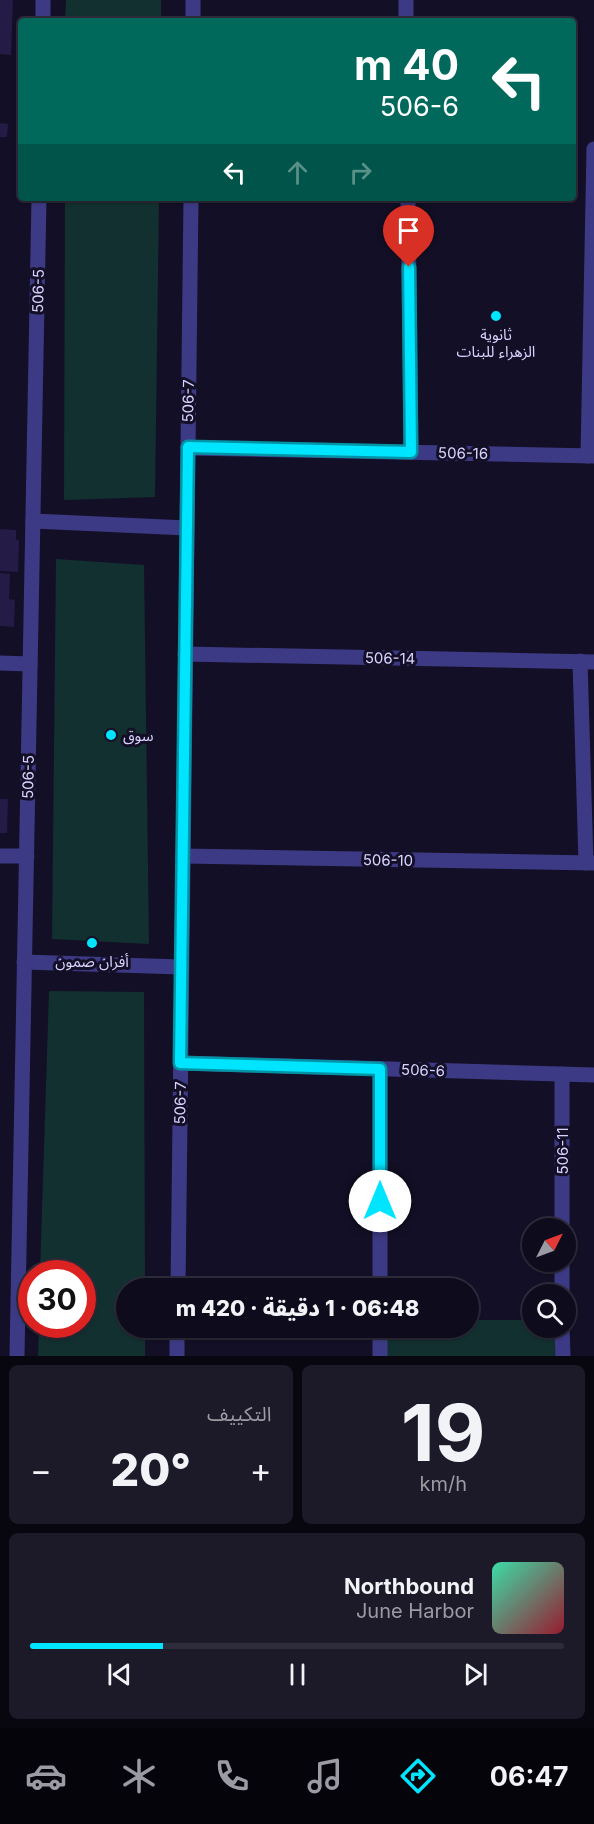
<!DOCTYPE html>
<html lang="ar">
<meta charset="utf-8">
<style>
body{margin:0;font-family:Inter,"Noto Sans Arabic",sans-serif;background:#1c1929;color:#f1f3f6;direction:rtl;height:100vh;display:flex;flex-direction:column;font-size:22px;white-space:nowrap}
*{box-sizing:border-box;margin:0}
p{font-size:20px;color:#9b9ba3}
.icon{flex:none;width:33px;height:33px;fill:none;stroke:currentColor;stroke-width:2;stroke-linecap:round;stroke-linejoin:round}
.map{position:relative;height:1356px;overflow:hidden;direction:ltr}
.sheet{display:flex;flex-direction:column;gap:9px;padding:9px;background:#08060f;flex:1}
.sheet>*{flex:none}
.hud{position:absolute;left:18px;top:18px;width:558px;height:183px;border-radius:6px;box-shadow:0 2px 4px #0004,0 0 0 2px #2e2b3b;direction:rtl;background:#00695c;color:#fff;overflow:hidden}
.needle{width:39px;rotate:48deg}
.controls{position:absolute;left:522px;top:1218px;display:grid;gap:12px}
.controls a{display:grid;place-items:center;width:54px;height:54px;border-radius:50%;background:#0e0b1c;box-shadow:0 2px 4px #0004,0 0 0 2px #2e2b3b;font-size:30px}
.speed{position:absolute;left:18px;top:1260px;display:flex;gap:12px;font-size:30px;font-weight:700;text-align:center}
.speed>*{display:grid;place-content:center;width:78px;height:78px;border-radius:50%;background:#0e0b1c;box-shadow:0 2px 4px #0004,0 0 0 2px #2e2b3b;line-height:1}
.speed .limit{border:9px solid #d22;background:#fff;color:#111}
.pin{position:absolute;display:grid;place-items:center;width:51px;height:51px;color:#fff;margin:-62px -26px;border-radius:50% 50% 50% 0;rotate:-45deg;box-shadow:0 0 6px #0007}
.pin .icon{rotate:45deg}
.me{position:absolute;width:66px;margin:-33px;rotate:0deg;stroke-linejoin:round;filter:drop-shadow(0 0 4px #0008)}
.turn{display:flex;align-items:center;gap:21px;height:126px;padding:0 18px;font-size:27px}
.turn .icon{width:78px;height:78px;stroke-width:2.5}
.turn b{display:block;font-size:42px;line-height:51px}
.lanes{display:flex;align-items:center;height:57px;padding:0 18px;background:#0003;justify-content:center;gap:30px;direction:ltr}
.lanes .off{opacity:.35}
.big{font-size:45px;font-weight:800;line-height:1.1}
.sheet .widget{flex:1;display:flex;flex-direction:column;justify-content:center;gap:9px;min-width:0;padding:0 21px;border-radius:9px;background:#1c1929}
.sheet .dial{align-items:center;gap:0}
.dial b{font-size:78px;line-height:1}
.song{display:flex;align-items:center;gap:18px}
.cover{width:72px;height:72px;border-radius:9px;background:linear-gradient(135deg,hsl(160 70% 55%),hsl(350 70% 35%))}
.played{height:6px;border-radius:3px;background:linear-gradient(90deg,#00e5ff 25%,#2e2b3b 25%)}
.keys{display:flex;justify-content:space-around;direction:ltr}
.heat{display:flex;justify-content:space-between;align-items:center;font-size:33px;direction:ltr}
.sheet .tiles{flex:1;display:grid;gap:9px;grid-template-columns:1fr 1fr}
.widget:last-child{grid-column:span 2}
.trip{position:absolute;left:116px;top:1278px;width:363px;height:60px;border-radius:30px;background:#0e0b1c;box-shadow:0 2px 4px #0004,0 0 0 2px #2e2b3b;font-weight:800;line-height:60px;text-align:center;direction:rtl}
.tabs{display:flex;height:96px;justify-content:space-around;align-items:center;background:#06040b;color:#9b9ba3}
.tabs .icon{width:42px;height:42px}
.tabs .current{color:#00e5ff}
.tabs b{font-size:27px;color:#f1f3f6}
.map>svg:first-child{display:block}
</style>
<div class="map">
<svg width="594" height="1356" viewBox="0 0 594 1356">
<rect width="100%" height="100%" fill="#130f26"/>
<g fill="#12302f">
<polygon points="66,0 161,0 161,21 65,21"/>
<polygon points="65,198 159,198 155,497 64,500"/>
<polygon points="56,559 144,565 149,944 52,939"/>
<polygon points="49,991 144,992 145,1288 126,1288 126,1328 145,1328 145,1356 38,1356 39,1325 82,1324 82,1274 40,1273"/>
<polygon points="468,1320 532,1320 532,1328 562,1328 563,1356 380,1356 380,1328 468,1328"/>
</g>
<g fill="#241b47">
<polygon points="0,0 13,0 11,55 0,54"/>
<polygon points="0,123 8,124 7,137 0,137"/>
<polygon points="0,529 16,530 16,540 19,540 18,572 0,571"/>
<polygon points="0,573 10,574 9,599 15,600 14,627 0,626"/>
<polygon points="0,799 8,799 7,833 0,833"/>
</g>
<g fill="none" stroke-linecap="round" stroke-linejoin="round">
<g stroke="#3d3a85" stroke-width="15">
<polyline points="406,0 406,21"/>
<polyline points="43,21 43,0"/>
<polyline points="193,21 193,0"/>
<polyline points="408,198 411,452"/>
<polyline points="188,448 594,456"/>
<polyline points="588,456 594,149"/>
<polyline points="33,521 187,528"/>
<polyline points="185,654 594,662"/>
<polyline points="580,661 586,863"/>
<polyline points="0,663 30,664"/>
<polyline points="0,856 27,856"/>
<polyline points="183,856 594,863"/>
<polyline points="24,962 181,967"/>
<polyline points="181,1063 594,1075"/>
<polyline points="562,1074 562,1228"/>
<polyline points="562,1262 562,1294"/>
<polyline points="178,1288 191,198"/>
<polyline points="380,1288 380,1069"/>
<polyline points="562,1328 563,1356"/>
<polyline points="17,1356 39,198"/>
<polyline points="177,1356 177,1328"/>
<polyline points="380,1356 380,1328"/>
</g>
</g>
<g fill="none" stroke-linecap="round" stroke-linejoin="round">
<defs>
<polyline id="route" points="380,1201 380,1069 180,1063 188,447 411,452 409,267"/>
</defs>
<use href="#route" stroke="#0095a6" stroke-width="15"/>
<use href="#route" stroke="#00e5ff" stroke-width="10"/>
</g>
<g fill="#00e5ff" stroke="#130f26" stroke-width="2">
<circle cx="496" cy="316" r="6"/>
<circle cx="111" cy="735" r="6"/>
<circle cx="92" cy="943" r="6"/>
</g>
<g text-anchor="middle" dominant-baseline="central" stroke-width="6" stroke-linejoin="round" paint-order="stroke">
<g font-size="15" fill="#d9d4ff" stroke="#130f26">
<text transform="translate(38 291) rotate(-89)">506-5</text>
<text transform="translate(188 401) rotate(-89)">506-7</text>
<text transform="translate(463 453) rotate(1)">506-16</text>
<text transform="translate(390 658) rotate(1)">506-14</text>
<text transform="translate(28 777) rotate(-89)">506-5</text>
<text transform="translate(388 860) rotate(1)">506-10</text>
<text transform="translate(423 1070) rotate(2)">506-6</text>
<text transform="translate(180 1103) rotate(-89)">506-7</text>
<text transform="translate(562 1151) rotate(-90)">506-11</text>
</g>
<g font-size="15" fill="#d9d4ff" stroke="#130f26">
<text x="496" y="334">ثانوية<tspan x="496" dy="17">الزهراء للبنات</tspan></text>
<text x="123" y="735" text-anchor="start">سوق</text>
<text x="92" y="961">أفران صمون</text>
</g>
</g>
</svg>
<div class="controls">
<a><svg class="needle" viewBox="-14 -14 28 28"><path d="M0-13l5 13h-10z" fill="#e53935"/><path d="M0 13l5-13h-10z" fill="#9b9ba3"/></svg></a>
<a><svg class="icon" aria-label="search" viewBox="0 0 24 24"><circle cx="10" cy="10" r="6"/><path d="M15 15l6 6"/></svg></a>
</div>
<div class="speed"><div class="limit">30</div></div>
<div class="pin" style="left:409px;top:267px;background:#d93025"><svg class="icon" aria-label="arrive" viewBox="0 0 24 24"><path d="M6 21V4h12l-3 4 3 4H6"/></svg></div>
<svg class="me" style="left:380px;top:1201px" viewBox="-20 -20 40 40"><circle r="19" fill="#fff"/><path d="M0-13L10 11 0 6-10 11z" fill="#00e5ff"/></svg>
<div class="trip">06:48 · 1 دقيقة · 420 m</div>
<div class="hud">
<div class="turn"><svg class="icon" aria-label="left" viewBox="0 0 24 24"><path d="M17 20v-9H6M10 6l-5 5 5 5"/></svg><div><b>40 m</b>506-6</div></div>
<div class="lanes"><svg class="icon" aria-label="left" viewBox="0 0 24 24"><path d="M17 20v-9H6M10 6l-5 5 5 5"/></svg><svg class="icon off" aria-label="ahead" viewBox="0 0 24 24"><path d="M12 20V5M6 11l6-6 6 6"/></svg><svg class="icon off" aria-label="right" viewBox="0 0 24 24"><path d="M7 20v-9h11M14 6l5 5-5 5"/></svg></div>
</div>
</div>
<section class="sheet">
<div class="tiles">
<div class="widget dial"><b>19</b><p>km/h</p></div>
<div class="widget"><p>التكييف</p>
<div class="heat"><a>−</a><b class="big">20°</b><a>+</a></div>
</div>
<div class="widget">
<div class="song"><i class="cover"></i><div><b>Northbound</b><p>June Harbor</p></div></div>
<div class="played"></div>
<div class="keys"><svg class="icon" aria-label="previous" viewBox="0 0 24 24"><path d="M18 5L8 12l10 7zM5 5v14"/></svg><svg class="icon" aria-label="pause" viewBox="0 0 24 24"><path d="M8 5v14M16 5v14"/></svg><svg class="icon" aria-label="next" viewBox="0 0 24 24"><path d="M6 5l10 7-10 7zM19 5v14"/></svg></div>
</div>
</div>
</section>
<nav class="tabs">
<b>06:47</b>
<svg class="icon current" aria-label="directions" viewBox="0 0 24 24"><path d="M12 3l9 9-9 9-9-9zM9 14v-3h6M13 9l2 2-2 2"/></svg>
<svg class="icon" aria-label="music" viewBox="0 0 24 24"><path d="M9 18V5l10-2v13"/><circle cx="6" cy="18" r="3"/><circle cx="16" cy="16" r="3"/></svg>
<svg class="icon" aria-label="phone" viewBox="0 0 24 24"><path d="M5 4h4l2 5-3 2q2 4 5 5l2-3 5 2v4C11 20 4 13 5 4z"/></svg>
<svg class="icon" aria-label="climate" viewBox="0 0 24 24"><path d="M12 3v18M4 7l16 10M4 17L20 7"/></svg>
<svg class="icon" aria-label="car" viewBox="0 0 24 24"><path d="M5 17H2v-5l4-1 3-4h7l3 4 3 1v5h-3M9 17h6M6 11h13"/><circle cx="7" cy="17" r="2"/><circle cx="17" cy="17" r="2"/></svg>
</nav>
